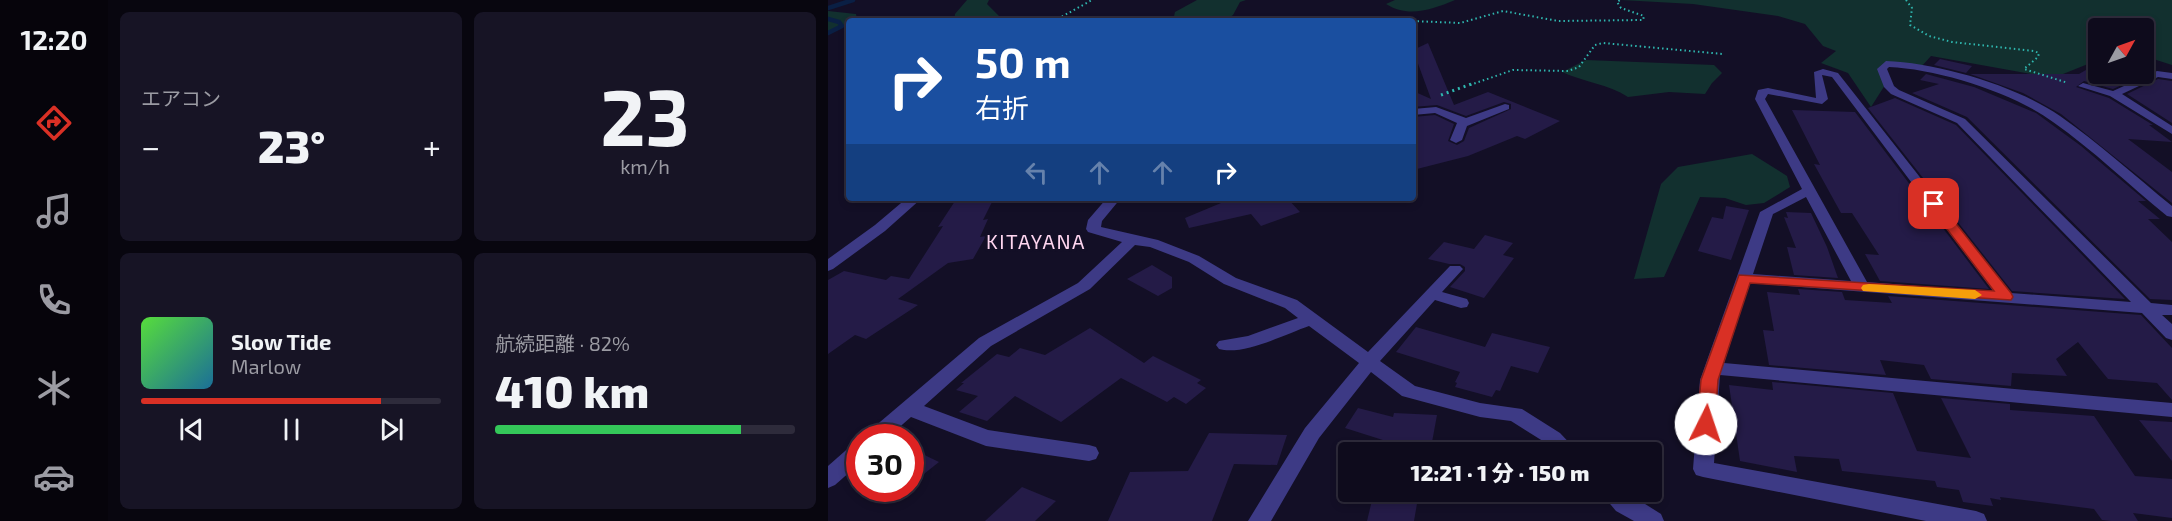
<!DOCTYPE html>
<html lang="ja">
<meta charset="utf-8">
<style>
body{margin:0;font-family:"Exo 2","Noto Sans JP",sans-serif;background:#171425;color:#f1f3f6;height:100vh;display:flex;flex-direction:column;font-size:22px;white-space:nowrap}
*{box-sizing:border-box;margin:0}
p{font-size:20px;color:#9b9ba3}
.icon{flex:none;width:33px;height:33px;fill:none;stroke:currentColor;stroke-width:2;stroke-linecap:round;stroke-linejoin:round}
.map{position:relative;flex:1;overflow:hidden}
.drawer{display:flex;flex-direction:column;gap:12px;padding:12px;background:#08060f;width:720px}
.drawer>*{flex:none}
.hud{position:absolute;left:18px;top:18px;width:570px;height:183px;border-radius:6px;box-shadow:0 3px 9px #0003,0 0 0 2px #2e2b3b;background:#1a4fa0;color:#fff;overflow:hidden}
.needle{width:39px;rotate:50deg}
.fabs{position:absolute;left:1260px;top:18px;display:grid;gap:12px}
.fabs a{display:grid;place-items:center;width:66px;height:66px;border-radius:6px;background:#0e0b1c;box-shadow:0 3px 9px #0003,0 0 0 2px #2e2b3b;font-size:30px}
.speed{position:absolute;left:18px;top:424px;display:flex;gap:12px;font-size:30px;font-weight:700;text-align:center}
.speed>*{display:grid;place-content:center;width:78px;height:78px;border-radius:50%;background:#0e0b1c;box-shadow:0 3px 9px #0003,0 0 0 2px #2e2b3b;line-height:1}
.speed .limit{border:9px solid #d22;background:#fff;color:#111}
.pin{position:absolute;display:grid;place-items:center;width:51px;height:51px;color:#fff;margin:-26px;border-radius:12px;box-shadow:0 3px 9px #0006}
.me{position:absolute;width:66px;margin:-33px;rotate:4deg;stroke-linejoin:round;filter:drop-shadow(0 0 4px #0008)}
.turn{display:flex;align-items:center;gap:21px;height:126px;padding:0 30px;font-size:27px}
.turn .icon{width:78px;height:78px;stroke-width:2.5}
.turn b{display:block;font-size:42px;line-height:51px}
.lanes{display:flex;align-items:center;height:57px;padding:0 30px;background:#0003;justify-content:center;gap:30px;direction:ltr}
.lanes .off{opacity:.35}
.big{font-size:45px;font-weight:800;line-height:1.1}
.drawer .card{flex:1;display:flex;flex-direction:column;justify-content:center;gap:9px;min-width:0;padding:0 21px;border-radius:9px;background:#171425}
.drawer .dial{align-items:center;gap:0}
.dial b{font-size:78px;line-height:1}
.song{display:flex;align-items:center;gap:18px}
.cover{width:72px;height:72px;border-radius:9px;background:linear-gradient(135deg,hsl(110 70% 55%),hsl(200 70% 35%))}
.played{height:6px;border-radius:3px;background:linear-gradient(90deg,#d93025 80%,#2e2b3b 80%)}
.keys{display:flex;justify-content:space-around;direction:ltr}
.heat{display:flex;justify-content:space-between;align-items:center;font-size:33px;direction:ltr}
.charge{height:9px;border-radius:4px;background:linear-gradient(90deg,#34c759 82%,#2e2b3b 0)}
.drawer .tiles{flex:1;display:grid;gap:12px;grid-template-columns:repeat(2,1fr)}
.trip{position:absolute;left:510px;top:442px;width:324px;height:60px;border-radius:6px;background:#0e0b1c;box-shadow:0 3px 9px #0003,0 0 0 2px #2e2b3b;font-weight:800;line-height:60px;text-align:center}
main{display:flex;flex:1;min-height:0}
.tab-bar{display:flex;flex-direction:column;width:108px;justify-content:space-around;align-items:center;background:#06040b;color:#9b9ba3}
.tab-bar .icon{width:42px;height:42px}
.tab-bar .current{color:#d93025}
.tab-bar b{font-size:27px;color:#f1f3f6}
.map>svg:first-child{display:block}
</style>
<main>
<nav class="tab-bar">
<b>12:20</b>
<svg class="icon current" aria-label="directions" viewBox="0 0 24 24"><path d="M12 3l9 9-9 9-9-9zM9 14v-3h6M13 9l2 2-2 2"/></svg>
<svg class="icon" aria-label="music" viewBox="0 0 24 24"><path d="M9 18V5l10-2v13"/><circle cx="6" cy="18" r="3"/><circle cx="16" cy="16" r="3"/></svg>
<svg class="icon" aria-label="phone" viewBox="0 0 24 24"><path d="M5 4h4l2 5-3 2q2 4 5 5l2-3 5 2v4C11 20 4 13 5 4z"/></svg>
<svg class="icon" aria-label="climate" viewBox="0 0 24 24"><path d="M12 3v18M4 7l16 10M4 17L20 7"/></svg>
<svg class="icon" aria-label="car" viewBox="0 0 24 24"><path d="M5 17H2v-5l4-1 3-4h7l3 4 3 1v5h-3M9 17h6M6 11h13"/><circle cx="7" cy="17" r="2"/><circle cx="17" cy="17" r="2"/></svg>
</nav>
<section class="drawer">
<div class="tiles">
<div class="card"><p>エアコン</p>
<div class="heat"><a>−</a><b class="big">23°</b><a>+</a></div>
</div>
<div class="card dial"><b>23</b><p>km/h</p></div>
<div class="card">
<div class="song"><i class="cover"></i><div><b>Slow Tide</b><p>Marlow</p></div></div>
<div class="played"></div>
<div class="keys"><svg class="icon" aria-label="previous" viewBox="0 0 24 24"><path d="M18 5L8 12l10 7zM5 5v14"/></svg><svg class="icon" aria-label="pause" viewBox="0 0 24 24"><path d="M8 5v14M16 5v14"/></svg><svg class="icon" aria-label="next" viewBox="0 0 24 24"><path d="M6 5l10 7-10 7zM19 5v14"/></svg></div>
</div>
<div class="card"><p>航続距離 · 82%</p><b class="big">410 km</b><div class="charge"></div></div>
</div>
</section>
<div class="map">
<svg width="1344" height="521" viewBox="0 0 1344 521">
<rect width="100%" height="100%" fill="#130f26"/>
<g fill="#12302f">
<polygon points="139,0 161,0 159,4 172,17 126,21 127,14"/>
<polygon points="369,0 418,0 412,2 405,15 396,21 345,21 347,12"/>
<path d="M567 0H627C603 10 580 18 558 4Z"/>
<polygon points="793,0 1344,0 1344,65 1316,56 1316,28 1270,28 1270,60 1225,78 1103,56 1093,67 1061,64 1055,71 1057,85 1043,107 1020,73 993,63 1008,51 995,46 977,24 950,16 865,4"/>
<polygon points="0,11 28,14 29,19 21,21 21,24 0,35"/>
<path d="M758 60 886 65 894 73 884 83 877 94 841 92 800 97C780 84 756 82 734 72Z"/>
<polygon points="924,154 959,176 962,187 936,203 918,205 897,198 872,197 836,277 806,279 833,184 850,167"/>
</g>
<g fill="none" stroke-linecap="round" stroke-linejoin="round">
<g stroke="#0a1f44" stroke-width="4.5">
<polyline points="0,8 25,0"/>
<polyline points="0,19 11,22 14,26 0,33"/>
</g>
</g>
<g fill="#241b47">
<polygon points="600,43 626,105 660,92 732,121 697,139 689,136 640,156 585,170 585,117 607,115 626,124 620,141 629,145 636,141 641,128 683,109 683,104 676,102 638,116 609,105 585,107 585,91 603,99 585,50"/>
<polygon points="1112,59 1144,66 1138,73 1106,65"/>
<polygon points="1270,63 1270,74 1318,74 1285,89 1256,81 1248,87 1281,98 1325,125 1321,125 1344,142 1300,139 1344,172 1344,203 1233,114 1195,93 1142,74 1251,74"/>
<polygon points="1098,74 1146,87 1208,113 1253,146 1318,201 1310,201 1332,219 1320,219 1344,242 1344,300 1322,299 1139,117 1084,93 1111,84 1092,80"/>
<polygon points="1330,79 1344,81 1344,123 1299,94"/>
<polygon points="1067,98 1128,125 1297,299 1184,291 1040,108"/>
<polygon points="964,110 1027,112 1161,289 1052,281 1037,254 1051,255 1024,213 1013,213 986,164 992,165"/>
<polygon points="129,198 166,198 155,220 160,219 152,237 158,236 145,259 120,263 70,299 90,305 38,339 27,335 0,354 0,280 16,271 58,280 63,276 81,279 115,226 110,227"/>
<polygon points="405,198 459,198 472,212 433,226 423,214 361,228 357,218"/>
<polygon points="898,206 921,210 903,260 870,251 884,217 895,219"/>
<polygon points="958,212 983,213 999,247 1010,278 966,275 959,247 968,248 956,217 960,218"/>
<polygon points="657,235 685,243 675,255 686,258 656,298 622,287 637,271 637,267 632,264 621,264 600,259 616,242 646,249"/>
<polygon points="324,265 344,277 344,288 330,296 299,279"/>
<polygon points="970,289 1014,292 1017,300 1064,303 1060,296 1313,315 1344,348 1344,400 1329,383 1280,379 1250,342 1228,359 1239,376 1184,373 1183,386 1103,379 1096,365 1052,360 1058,375 941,365 935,330 946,331 939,292 972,295"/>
<polygon points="588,327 657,347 664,333 722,347 710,373 683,366 672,391 668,390 664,397 627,387 629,383 627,382 632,372 568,352"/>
<polygon points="262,328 316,363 325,356 373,380 369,383 378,388 358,404 346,397 339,402 293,378 233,422 187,396 159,421 131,412 150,396 128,390 136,383 133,383 169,354 181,357 192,348 217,355"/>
<polygon points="944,382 1065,393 1089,451 1143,458 1113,398 1182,404 1182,410 1266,416 1307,476 1344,479 1344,518 1305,513 1310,521 1283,521 1274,520 1266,509 1172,497 1173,500 1162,498 1165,506 1135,502 1131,490 1109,487 1107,481 1014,471 1011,459 966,456 969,472 912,461 901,385 945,390"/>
<polygon points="530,408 565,417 566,413 609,415 602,453 555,453 558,441 517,428"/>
<polygon points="1311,420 1344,422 1344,461"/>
<polygon points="381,433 459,435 449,465 406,464 384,521 280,521 302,472 360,471"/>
<polygon points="82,448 111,462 82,485"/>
<polygon points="194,487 228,501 207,521 157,521"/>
<polygon points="546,492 591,492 586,521 539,521"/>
</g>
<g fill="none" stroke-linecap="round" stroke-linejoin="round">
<g stroke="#2fb8b0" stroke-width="2" stroke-dasharray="1.5 3" stroke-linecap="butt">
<polyline points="1078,0 1084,8 1082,25 1101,36 1124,42 1206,51 1211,53 1210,57 1196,69 1240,83"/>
<polyline points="226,21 264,0"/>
<polyline points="585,21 632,23 675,11 730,21 815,20 816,16 793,8 789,2 792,0"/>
<polyline points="642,85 685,70 740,71 751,67 767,45 775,43 895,54"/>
</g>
<polyline stroke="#2fb8b0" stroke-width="3" stroke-dasharray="2 4" stroke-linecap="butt" points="613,95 646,83"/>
<g fill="#3d3a85" fill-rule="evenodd">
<path d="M1058 61C1111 63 1189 86 1232 116 1271 143 1307 176 1344 206V217L1339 216C1301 185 1265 150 1225 122 1186 93 1110 69 1061 67L1059 69 1066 86 1071 90 1137 119 1323 303 1344 305V315H1334L1344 324V340L1338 338 1314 313 922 283 896 363 1344 403V417L892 375 886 463 1148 511 1156 514 1159 521H1098L875 477 868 475 865 469 872 380 932 212 974 189 927 99 930 90 940 88 988 98 986 72 995 69 1010 73 1183 293 1303 302 1129 123 1063 94 1056 87 1049 69ZM994 75 1004 77 1166 292 1039 282 937 99 940 94 994 104 1000 99ZM978 197 1023 281 925 274 945 214Z"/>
<polygon points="1329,71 1344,73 1344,79 1330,77 1294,94 1344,126 1344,134 1282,96 1250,86 1255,83 1285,91"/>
<polygon points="677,104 681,105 681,109 639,126 634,140 628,143 622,140 629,123 607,113 585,115 585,109 608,107 638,118"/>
<polygon points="79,198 94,198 57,231 5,269 0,271 0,259 47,225"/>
<path d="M279 198H293L274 221 273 227 330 240 371 256 408 278 469 300 540 352 622 266H632L635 269 614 292 639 299 641 303 639 307 633 308 607 300 552 361 587 386 652 403 694 409 732 433 751 453H728L718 443 683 421 652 417 574 396 543 372 491 438 443 521H420L477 428 531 363 481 326C458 334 415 356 391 349L388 345 391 341 420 336 470 318 457 308 396 284 361 262 322 247 307 245 262 289 163 346 96 406 160 430 261 445 268 447 271 453 268 459 261 461 158 446 83 417 59 438H36L39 433 151 338 250 283 294 242 260 232 258 229 260 220Z"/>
<polygon points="32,442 32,463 7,485 0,488 0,466 25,444"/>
<polygon points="772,492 798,492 833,514 836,521 806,521 788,511"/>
</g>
</g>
<polygon fill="#d93025" stroke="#8d1f18" stroke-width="1.5" points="1106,201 1111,202 1183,293 1185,297 1183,300 922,283 890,380 887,424 884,429 878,431 872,429 869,424 873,380 911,275 1166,291 1100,204"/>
<polygon fill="#f59e0b" points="1041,284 1147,290 1154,295 1147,299 1035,291 1033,288 1035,285"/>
<g text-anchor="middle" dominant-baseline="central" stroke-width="6" stroke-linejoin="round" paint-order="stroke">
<g font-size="20" letter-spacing="1.5" fill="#ffd6f0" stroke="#130f26">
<text x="208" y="241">KITAYANA</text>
</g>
</g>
</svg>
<div class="fabs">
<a><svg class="needle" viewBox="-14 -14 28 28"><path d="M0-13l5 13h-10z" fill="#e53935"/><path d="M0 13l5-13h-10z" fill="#9b9ba3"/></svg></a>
</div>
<div class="speed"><div class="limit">30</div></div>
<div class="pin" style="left:1106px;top:204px;background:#d93025"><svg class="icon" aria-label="arrive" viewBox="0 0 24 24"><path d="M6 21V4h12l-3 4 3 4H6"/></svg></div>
<svg class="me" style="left:878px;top:424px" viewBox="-20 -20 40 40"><circle r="19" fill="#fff"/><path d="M0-13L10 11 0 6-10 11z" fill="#d93025"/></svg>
<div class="trip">12:21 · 1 分 · 150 m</div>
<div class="hud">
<div class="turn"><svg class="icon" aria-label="right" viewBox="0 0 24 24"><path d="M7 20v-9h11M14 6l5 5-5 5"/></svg><div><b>50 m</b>右折</div></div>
<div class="lanes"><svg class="icon off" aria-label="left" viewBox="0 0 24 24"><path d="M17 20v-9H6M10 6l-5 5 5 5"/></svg><svg class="icon off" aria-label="ahead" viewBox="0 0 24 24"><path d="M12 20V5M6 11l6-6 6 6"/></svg><svg class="icon off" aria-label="ahead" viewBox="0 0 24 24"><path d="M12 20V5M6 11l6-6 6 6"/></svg><svg class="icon" aria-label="right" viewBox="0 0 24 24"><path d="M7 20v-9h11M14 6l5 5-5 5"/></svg></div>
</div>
</div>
</main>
